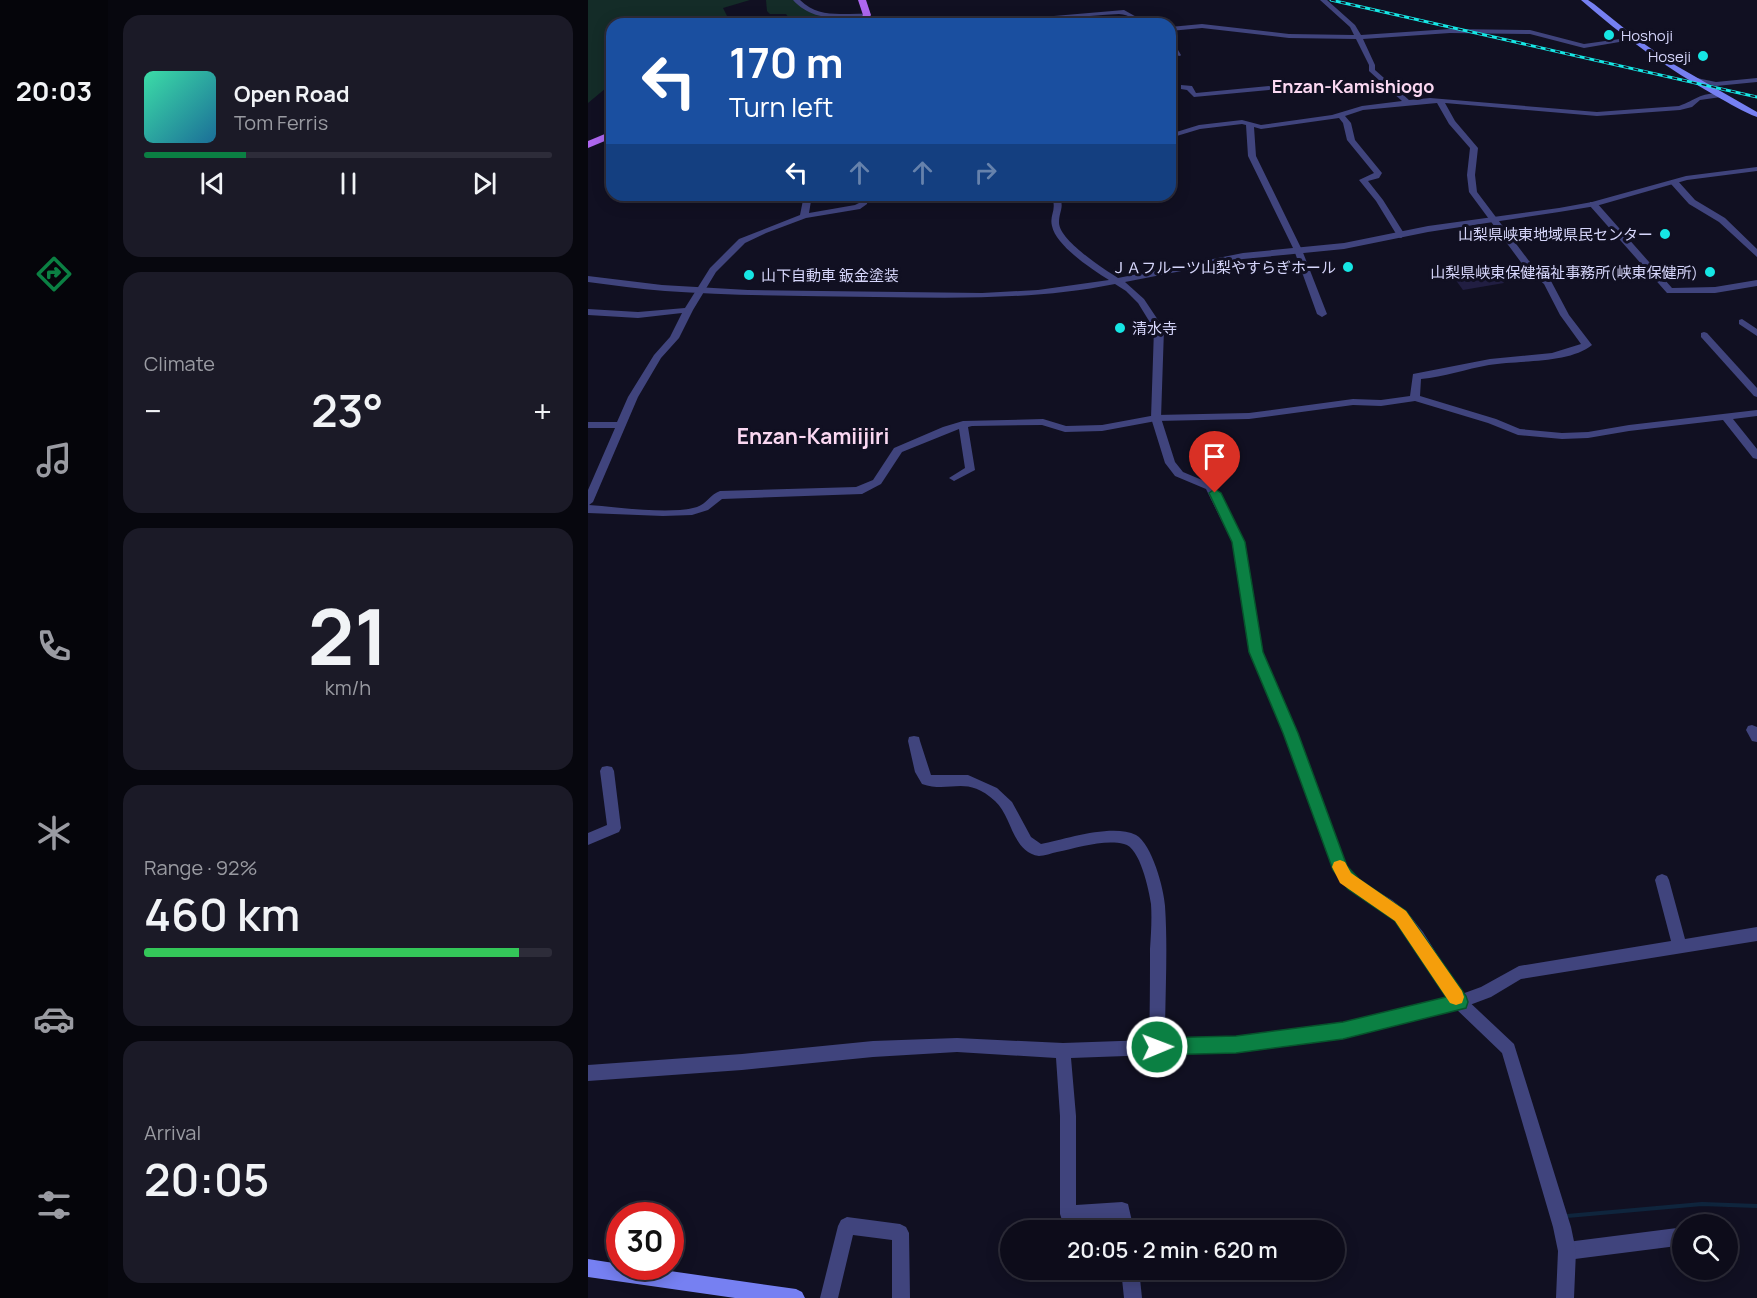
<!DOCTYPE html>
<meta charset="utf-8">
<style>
body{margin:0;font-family:Manrope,"Noto Sans JP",sans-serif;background:#1b1a27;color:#f1f3f6;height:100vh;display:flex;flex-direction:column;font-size:22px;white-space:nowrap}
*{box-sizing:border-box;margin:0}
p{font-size:20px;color:#9a9ba2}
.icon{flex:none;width:33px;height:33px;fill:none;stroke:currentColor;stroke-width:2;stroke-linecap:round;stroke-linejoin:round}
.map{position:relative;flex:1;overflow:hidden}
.sheet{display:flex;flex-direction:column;gap:15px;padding:15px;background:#07070e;width:480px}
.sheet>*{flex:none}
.banner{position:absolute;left:18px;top:18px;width:570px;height:183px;border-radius:18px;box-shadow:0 3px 15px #0003,0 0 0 2px #2d2c39;background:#1a4fa0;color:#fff;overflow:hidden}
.tools{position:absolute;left:1084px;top:1214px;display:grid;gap:12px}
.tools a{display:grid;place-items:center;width:66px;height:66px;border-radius:50%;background:#0d0c1a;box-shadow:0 3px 15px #0003,0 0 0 2px #2d2c39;font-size:30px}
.speed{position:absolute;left:18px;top:1202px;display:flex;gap:12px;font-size:30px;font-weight:700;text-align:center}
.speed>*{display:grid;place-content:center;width:78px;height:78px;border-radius:50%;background:#0d0c1a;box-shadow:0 3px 15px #0003,0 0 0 2px #2d2c39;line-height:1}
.speed .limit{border:9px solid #d22;background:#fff;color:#111}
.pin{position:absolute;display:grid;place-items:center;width:51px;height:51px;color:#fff;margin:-62px -26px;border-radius:50% 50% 50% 0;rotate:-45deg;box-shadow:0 0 6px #0007}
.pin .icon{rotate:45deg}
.me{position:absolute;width:66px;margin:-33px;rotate:89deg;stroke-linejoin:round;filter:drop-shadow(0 0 4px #0008)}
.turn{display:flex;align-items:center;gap:21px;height:126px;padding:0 24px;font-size:27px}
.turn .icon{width:78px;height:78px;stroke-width:2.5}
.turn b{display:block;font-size:42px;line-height:51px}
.lanes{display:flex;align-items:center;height:57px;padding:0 24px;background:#0003;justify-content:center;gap:30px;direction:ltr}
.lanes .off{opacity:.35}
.big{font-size:45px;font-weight:600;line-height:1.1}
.sheet .widget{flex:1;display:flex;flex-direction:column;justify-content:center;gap:9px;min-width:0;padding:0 21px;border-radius:18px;background:#1b1a27}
.sheet .dial{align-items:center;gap:0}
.dial b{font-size:78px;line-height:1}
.song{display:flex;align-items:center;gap:18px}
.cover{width:72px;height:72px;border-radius:9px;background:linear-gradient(135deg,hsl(160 70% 55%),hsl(200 70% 35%))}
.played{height:6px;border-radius:3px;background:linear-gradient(90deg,#0b8043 25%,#2d2c39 25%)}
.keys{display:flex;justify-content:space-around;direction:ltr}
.heat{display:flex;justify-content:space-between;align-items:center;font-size:33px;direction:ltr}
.charge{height:9px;border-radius:4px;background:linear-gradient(90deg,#34c759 92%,#2d2c39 0)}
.trip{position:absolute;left:412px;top:1220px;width:345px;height:60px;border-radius:30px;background:#0d0c1a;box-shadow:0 3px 15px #0003,0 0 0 2px #2d2c39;font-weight:600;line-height:60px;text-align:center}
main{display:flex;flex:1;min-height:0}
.dock{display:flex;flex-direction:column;width:108px;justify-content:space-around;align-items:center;background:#05050a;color:#9a9ba2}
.dock .icon{width:42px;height:42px}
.dock .on{color:#0b8043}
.dock b{font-size:27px;color:#f1f3f6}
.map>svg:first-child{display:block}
</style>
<main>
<nav class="dock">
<b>20:03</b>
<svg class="icon on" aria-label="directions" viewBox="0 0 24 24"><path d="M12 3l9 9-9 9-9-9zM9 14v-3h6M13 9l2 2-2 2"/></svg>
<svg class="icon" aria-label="music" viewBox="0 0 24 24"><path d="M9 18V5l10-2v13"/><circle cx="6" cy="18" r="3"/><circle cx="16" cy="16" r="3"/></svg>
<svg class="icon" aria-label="phone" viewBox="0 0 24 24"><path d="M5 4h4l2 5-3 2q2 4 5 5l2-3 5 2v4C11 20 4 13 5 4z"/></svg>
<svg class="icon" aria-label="climate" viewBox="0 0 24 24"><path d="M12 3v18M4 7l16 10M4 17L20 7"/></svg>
<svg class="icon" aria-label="car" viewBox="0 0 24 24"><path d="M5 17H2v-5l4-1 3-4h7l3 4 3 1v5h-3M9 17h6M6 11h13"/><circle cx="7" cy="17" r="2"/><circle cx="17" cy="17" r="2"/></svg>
<svg class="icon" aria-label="filters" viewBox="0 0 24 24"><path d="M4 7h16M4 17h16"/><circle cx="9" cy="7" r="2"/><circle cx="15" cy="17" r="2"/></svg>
</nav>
<section class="sheet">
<div class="widget">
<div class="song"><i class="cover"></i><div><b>Open Road</b><p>Tom Ferris</p></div></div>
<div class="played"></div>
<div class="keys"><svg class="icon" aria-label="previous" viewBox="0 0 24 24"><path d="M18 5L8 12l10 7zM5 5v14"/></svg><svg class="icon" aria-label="pause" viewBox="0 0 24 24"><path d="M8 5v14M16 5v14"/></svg><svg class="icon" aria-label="next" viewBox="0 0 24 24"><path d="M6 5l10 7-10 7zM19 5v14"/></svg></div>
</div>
<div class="widget"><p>Climate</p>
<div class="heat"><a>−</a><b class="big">23°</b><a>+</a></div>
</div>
<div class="widget dial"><b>21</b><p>km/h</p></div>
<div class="widget"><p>Range · 92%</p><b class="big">460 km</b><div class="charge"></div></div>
<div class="widget"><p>Arrival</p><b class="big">20:05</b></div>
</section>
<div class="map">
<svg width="1169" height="1298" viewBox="0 0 1169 1298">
<rect width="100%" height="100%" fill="#111022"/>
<g fill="#142c28">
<polygon points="0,0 162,0 135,8 139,16 111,24 24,24 24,83 0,103"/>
<polygon points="178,0 208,0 215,8 246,17 204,22 198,14 182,14 179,11"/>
</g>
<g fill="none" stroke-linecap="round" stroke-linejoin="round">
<polyline stroke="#0f253d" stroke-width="4" points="979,1216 1114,1204 1169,1206"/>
</g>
<polygon fill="#211e42" points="908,272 916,283 875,290 867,279"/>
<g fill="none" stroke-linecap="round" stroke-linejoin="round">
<g fill="#40447d" fill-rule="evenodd">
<path d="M732 0H739L767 25 773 35 862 29 942 30 996 44 1046 37 1049 39 996 48 942 34 862 33 775 39 787 65V70L821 100 842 98 1009 112 1091 106C1108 100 1111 93 1133 93V97L1112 100 1104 107 1092 110 1009 116 857 103 867 121 890 148 887 175 889 192 941 261 963 281 981 315 1004 345C981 364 930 360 901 365 878 369 856 377 833 379L832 396 908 419 932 429 974 433 1000 432 1041 425 1169 410V416L1145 419 1169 449V459L1165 458 1135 420 1041 431 1000 438 974 439 930 435 900 423 827 401 793 406 765 405 661 419 568 421 514 431 477 432 454 425 384 426 380 427 387 470 366 481 361 478 377 468 371 429 314 452 293 484 274 494 134 499 120 510 104 515 75 516 0 513V490L27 428H0V422H29L40 397 66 355 82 337 94 313 50 318 0 315V309L50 312 97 308 122 268 151 239 212 215 216 195H224L221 213 267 205 271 203 272 195H280L279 204 272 209 218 218 178 233 157 243 128 272 105 310 91 338 73 358 50 397 5 502 1 505C30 507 82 515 109 507 118 504 123 494 132 491L268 487 285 480 306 448 355 427 375 421 455 419 478 426 514 425 568 415 661 413 765 399 793 400 822 396 825 374 902 359 964 353 993 344 972 315 956 284 935 265 881 192 879 175 882 148 861 124 849 103 775 110 757 116 763 123 767 140 794 173 791 178 780 181 795 200 817 235 813 238 810 237 788 201 771 180 786 173 759 140 755 123 751 118 673 129 666 127 668 156 714 250 739 314 734 317 729 314 706 250 660 156 658 125 654 124 612 129 582 138V134L611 125 654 120 673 125 744 115 774 106 814 101 781 71V65L768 39 701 38 614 28 582 31V27L614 24 701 34 766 35 762 27Z"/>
<path d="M536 10 561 24C550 24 542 14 531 14 484 16 438 24 391 24L394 22Z"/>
<polygon points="582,39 584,40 593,55 592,56 587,55 582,47"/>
<polygon points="1104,77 1128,82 1169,78 1169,82 1128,86 1102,80 1102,78"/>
<polygon points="593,85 604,86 608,93 681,86 685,88 681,90 606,97 599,90 593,89"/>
<polygon points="1083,180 1089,180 1107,200 1137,218 1169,249 1169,257 1131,222 1101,204 1083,184"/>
<polygon points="1002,202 1008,202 1084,288 1127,287 1169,280 1169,286 1127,293 1079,293 1002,206"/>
<polygon points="1154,319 1169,329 1169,336 1151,324 1151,320"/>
<polygon points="1116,332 1119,333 1169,388 1169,397 1166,396 1113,337 1113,333"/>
<polygon points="1164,725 1169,727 1169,742 1164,741 1158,730 1160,726"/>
<path d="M326 736 331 737 332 741 343 775H380L409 788 424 802 443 837 453 844C477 839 525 823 548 835 564 844 576 889 577 906 580 950 577 996 577 1040L648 1038 755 1024 871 995 893 987 931 966 1083 941 1067 880 1069 876 1074 874 1079 876 1081 880 1097 939 1169 927V941L933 979 903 997 871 1009 755 1038 648 1052 483 1058 488 1116V1205L534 1202 540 1204 546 1230H528L527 1219 480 1222 474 1220 472 1214V1116L468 1058 369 1052 285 1057 154 1070 0 1081V1065L154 1054 285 1041 369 1038 475 1043 561 1040C562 1010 562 980 562 949 563 934 564 919 563 904 561 890 552 847 536 844 516 839 489 848 469 852 464 853 456 856 451 856 424 852 424 816 407 801 377 774 363 794 334 784L327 772 320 741 321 737Z"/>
<polygon points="19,766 24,767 26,771 33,828 31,832 0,845 0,833 19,825 12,771 14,767"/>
<polygon points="259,1217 312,1224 318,1227 321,1233 322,1298 304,1298 304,1240 265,1235 250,1298 232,1298 250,1226 253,1220"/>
<polygon points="1089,1228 1095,1231 1095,1243 1089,1246 979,1260 973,1257 970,1251 973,1245 979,1242"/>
<polygon points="533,1269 551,1269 554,1298 536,1298"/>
</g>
<g fill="#40447d" fill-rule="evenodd">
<path d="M205 0H212C232 20 256 12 281 14L290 24H283L277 17C251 19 224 21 205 0Z"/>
<path d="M1169 167V171L1099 180 1008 206 971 212 840 232 756 249 655 259 537 282 556 299 576 329 573 418 587 462 595 472 626 485 656 542 674 652 708 733 759 867 770 880 804 900 819 912 835 932 876 997 926 1044 983 1227 988 1251 986 1298H968L970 1251 965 1227 914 1053 866 1007 825 942 809 922 794 909 761 889 746 870 696 733 662 652 644 542 618 489 587 476 577 463 563 418 566 329 550 303 538 291 527 284C448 300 368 298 287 297 217 296 147 296 77 291 51 289 26 285 0 282V276L74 285 160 290 394 293 450 290 521 280C505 270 468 246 464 226 461 214 470 210 463 195H471C477 208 471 210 471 223 472 241 516 269 530 278L655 253 756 243 840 226 971 208 1004 202 1098 176Z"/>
</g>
<g fill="#7680f2" fill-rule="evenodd">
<path d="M993 0H1000L1006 4 1052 41 1087 65 1169 112V117C1155 112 1141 103 1128 96 1080 69 1034 36 993 0Z"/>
<polygon points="0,1259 32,1264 32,1266 47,1266 208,1289 214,1292 217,1298 147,1298 0,1277"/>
</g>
<g fill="#ae67f0" fill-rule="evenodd">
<polygon points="270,0 278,0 283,15 276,24 268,24 275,15"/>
<polygon points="24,131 24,138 0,148 0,141"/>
</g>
<defs>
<polyline id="rail" points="743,0 1169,97"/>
</defs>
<use href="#rail" stroke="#16e6e4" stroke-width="3"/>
<use href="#rail" stroke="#111022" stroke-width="1.5" stroke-dasharray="5" stroke-linecap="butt"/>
</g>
<polygon fill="#0b8043" stroke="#07532c" stroke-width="1.5" points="627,489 633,493 657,542 675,652 710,733 759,866 771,879 818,911 878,996 880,1002 878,1008 755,1039 648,1053 569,1055 563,1053 561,1047 563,1041 569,1038 648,1036 755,1022 858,997 807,921 760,889 745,870 695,733 661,652 644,542 621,493"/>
<polygon fill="#f59e0b" points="752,860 757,862 763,873 818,911 874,991 876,997 874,1003 868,1005 862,1003 807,921 752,883 744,867 746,862"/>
<g fill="#16e6e4" stroke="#111022" stroke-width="2">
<circle cx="1021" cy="35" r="6"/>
<circle cx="1115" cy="56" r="6"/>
<circle cx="1077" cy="234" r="6"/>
<circle cx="760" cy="267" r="6"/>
<circle cx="1122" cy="272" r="6"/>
<circle cx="161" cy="275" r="6"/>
<circle cx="532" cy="328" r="6"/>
</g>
<g text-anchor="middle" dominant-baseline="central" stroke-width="6" stroke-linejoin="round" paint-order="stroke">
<g font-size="15" fill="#d6d6fb" stroke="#111022" text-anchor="end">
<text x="1033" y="35" text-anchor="start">Hoshoji</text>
<text x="1103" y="56">Hoseji</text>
<text x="1065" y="234">山梨県峡東地域県民センター</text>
<text x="748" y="267">ＪＡフルーツ山梨やすらぎホール</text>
<text x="1110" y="272">山梨県峡東保健福祉事務所(峡東保健所)</text>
<text x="173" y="275" text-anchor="start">山下自動車 鈑金塗装</text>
<text x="544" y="328" text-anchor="start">清水寺</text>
</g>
<g font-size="18" font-weight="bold" fill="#fbd8f2" stroke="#111022">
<text x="765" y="86">Enzan-Kamishiogo</text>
</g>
<g font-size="21" font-weight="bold" fill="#fbd8f2" stroke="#111022">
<text x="225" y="436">Enzan-Kamiijiri</text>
</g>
</g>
</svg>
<div class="tools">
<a><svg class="icon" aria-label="search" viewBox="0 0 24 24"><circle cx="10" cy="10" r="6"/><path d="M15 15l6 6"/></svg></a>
</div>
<div class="speed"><div class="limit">30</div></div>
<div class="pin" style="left:627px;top:493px;background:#d93025"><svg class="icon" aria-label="arrive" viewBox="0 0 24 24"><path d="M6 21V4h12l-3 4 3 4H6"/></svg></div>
<svg class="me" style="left:569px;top:1047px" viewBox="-20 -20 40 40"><circle r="17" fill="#0b8043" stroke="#fff" stroke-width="3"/><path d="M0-11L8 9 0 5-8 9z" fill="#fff"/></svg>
<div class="trip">20:05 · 2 min · 620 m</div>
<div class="banner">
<div class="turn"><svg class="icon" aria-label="left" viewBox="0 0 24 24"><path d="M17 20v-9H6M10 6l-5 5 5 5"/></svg><div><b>170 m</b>Turn left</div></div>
<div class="lanes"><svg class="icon" aria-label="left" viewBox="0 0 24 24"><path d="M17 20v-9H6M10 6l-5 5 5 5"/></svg><svg class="icon off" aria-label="ahead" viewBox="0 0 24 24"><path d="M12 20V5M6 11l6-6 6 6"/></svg><svg class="icon off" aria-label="ahead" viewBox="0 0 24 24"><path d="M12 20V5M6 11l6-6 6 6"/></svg><svg class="icon off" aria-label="right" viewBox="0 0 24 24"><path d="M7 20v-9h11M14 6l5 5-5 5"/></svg></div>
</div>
</div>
</main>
